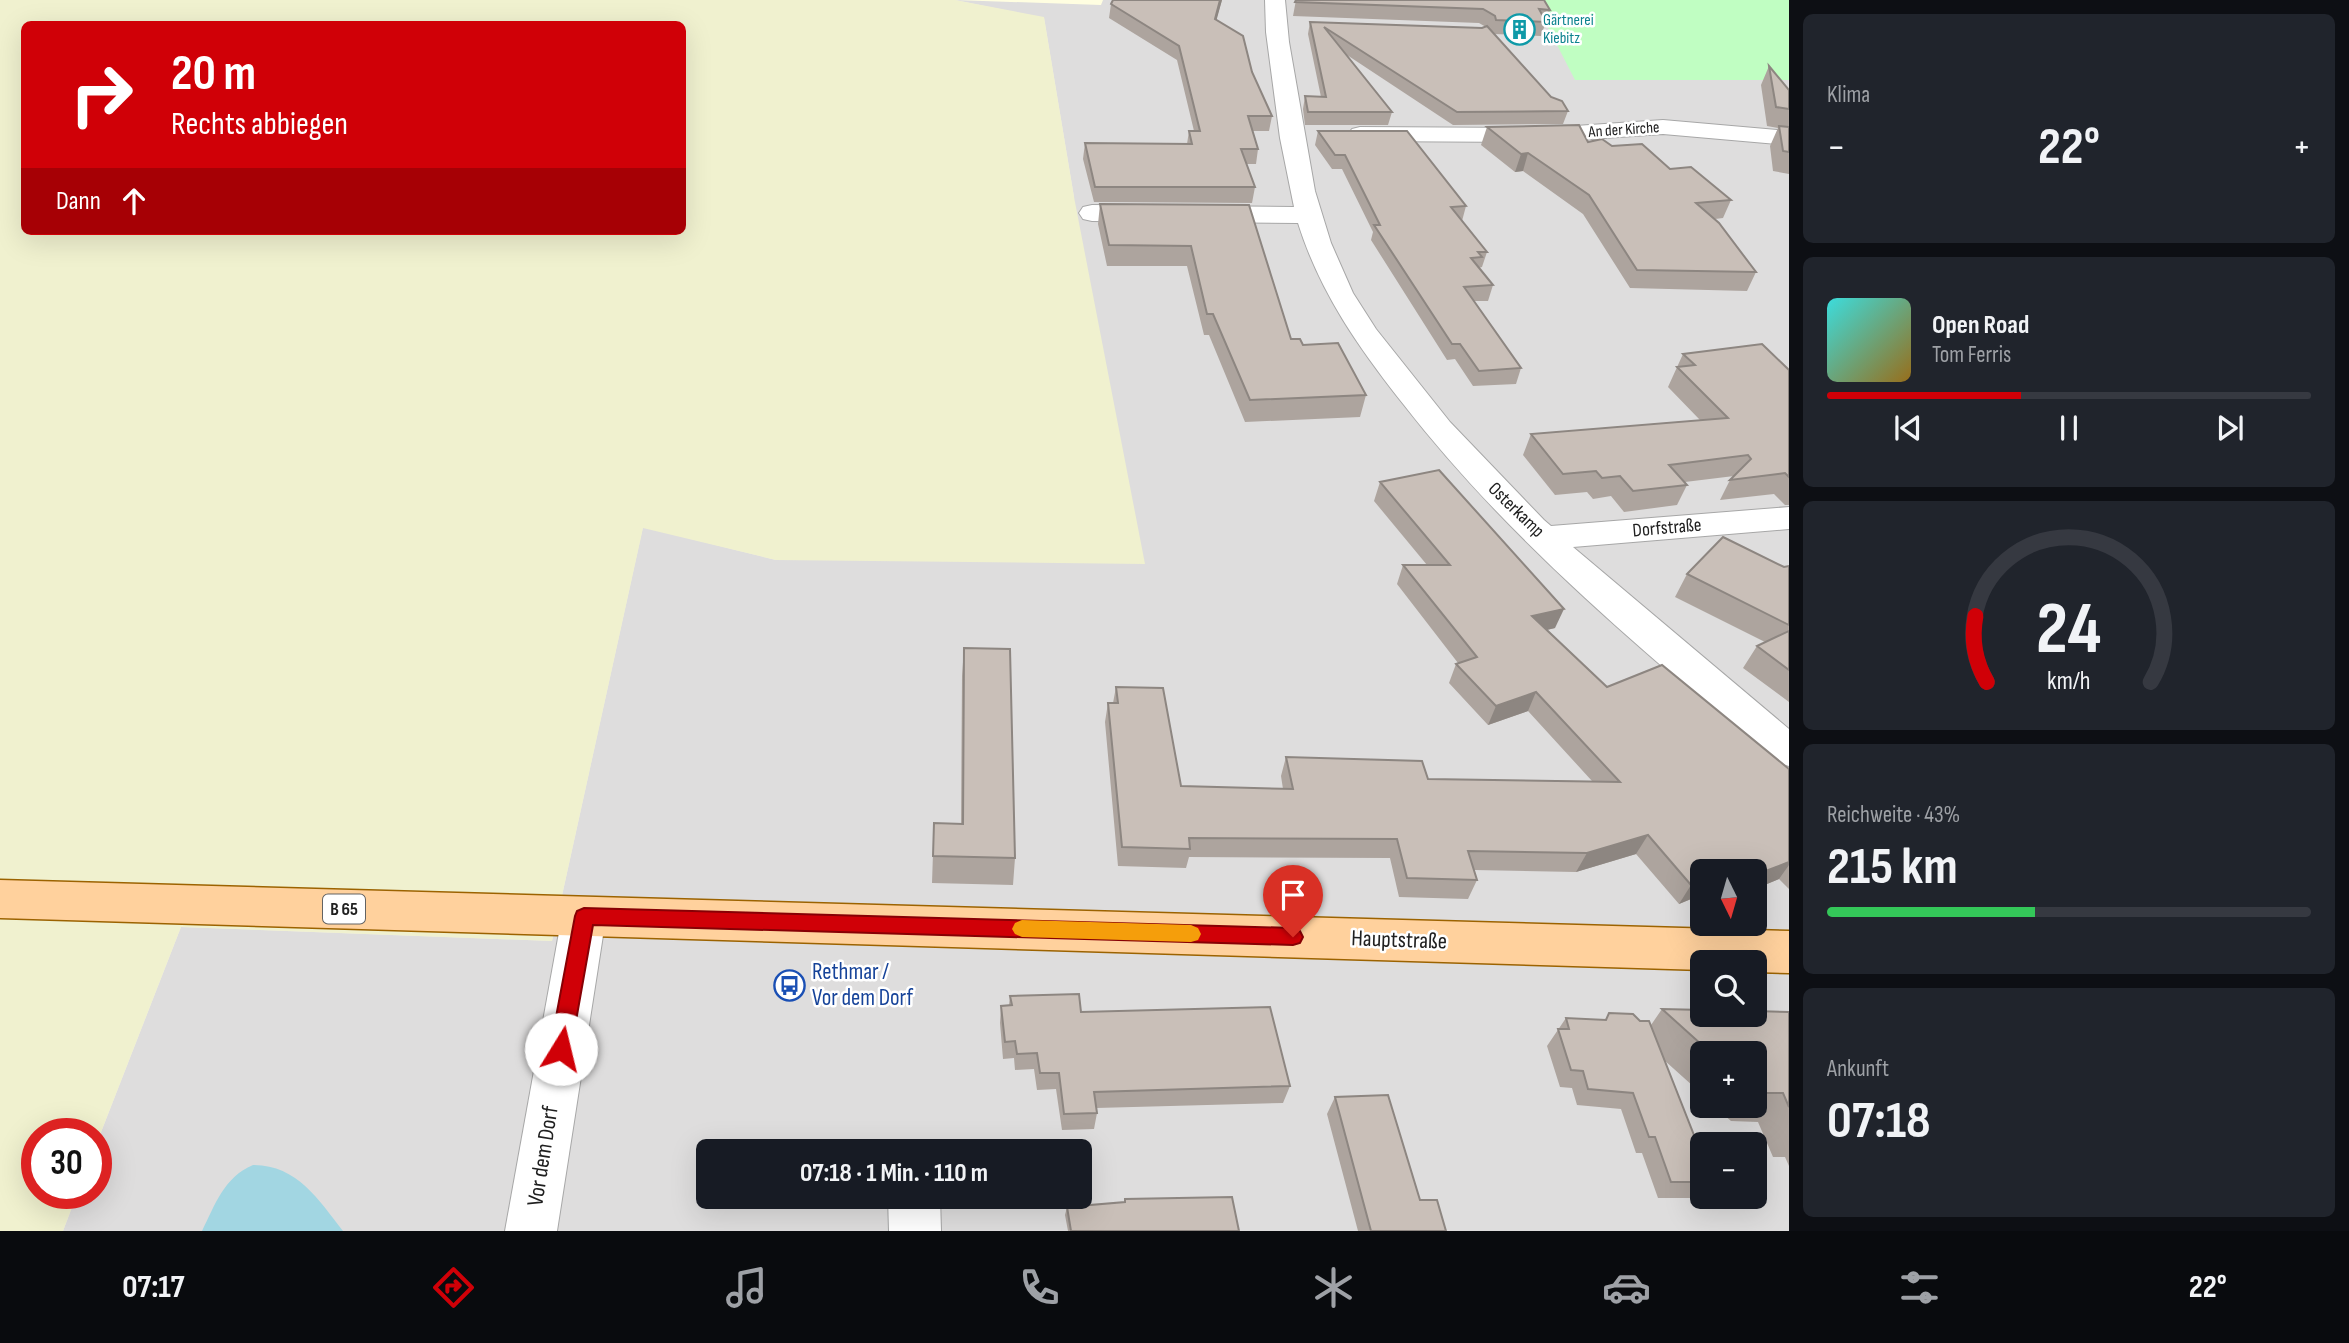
<!DOCTYPE html>
<html lang="de">
<meta charset="utf-8">
<style>
body{margin:0;font-family:"Sofia Sans Condensed",sans-serif;background:#20242c;color:#f1f3f6;height:100vh;display:flex;flex-direction:column;font-size:26px;white-space:nowrap}
*{box-sizing:border-box;margin:0}
p{font-size:23px;color:#9ea1a6}
.icon{flex:none;width:38px;height:38px;fill:none;stroke:currentColor;stroke-width:2;stroke-linecap:round;stroke-linejoin:round}
.map{position:relative;flex:1;overflow:hidden}
.drawer{display:flex;flex-direction:column;gap:14px;padding:14px;background:#0d0f14;width:560px}
.drawer>*{flex:none}
.guide{position:absolute;left:21px;top:21px;width:665px;height:214px;border-radius:10px;box-shadow:0 7px 28px #0002;background:#d00007;color:#fff;overflow:hidden}
.needle{width:46px;rotate:175deg}
.buttons{position:absolute;left:1690px;top:859px;display:grid;gap:14px}
.buttons a{display:grid;place-items:center;width:77px;height:77px;border-radius:10px;background:#171b24;box-shadow:0 7px 28px #0002;font-size:35px}
.speed{position:absolute;left:21px;top:1118px;display:flex;gap:14px;font-size:35px;font-weight:700;text-align:center}
.speed>*{display:grid;place-content:center;width:91px;height:91px;border-radius:50%;background:#171b24;box-shadow:0 7px 28px #0002;line-height:1}
.speed .limit{border:10px solid #d22;background:#fff;color:#111}
.pin{position:absolute;display:grid;place-items:center;width:60px;height:60px;color:#fff;margin:-72px -30px;border-radius:50% 50% 50% 0;rotate:-45deg;box-shadow:0 0 7px #0007}
.pin .icon{rotate:45deg}
.me{position:absolute;width:77px;margin:-38px;rotate:9deg;stroke-linejoin:round;filter:drop-shadow(0 0 5px #0008)}
.turn{display:flex;align-items:center;gap:24px;height:147px;padding:0 35px;font-size:32px}
.turn .icon{width:91px;height:91px;stroke-width:2.5}
.turn b{display:block;font-size:49px;line-height:60px}
.then{display:flex;align-items:center;height:66px;padding:0 35px;background:#0003;gap:14px;font-size:26px}
.big{font-size:52px;font-weight:700;line-height:1.1}
.drawer .widget{flex:1;display:flex;flex-direction:column;justify-content:center;gap:10px;min-width:0;padding:0 24px;border-radius:10px;background:#20242c}
.drawer .dial{align-items:center;gap:0}
.dial svg{height:182px;overflow:visible;fill:none;stroke:#363941;stroke-width:7;stroke-linecap:round;text-anchor:middle}
.dial text{fill:#f1f3f6;stroke:none}
.song{display:flex;align-items:center;gap:21px}
.cover{width:84px;height:84px;border-radius:10px;background:linear-gradient(135deg,hsl(180 70% 55%),hsl(40 70% 35%))}
.played{height:7px;border-radius:4px;background:linear-gradient(90deg,#d00007 40%,#363941 40%)}
.keys{display:flex;justify-content:space-around;direction:ltr}
.heat{display:flex;justify-content:space-between;align-items:center;font-size:38px;direction:ltr}
.charge{height:10px;border-radius:5px;background:linear-gradient(90deg,#34c759 43%,#363941 0)}
.trip{position:absolute;left:696px;top:1139px;width:396px;height:70px;border-radius:10px;background:#171b24;box-shadow:0 7px 28px #0002;font-weight:700;line-height:70px;text-align:center}
.tabs{display:flex;height:112px;justify-content:space-around;align-items:center;background:#090b0e;color:#9ea1a6}
.tabs .icon{width:49px;height:49px}
.tabs .current{color:#d00007}
.tabs b{font-size:32px;color:#f1f3f6}
main{display:flex;flex:1;min-height:0}
.map>svg:first-child{display:block}
</style>
<main>
<div class="map">
<svg width="1789" height="1231" viewBox="0 0 1789 1231">
<rect width="100%" height="100%" fill="#f1ede5"/>
<path fill="#dedddd" fill-rule="evenodd" d="M955 0H1789V1231H63L77 1194H96V1145L181 927 552 941 643 527 776 560 1074 197 1044 18ZM1703 872H1755V924H1703ZM1703 962H1755V1015H1703ZM1703 1054H1755V1106H1703ZM1703 1144H1755V1197H1703ZM709 1152H1080V1197H709Z"/>
<polygon fill="#fffee1" points="955,0 1103,0 1101,5"/>
<path fill="#f0f1cf" fill-rule="evenodd" d="M0 0H955L1044 17 1074 197 1145 564 776 560 643 528 552 941 181 927 96 1145V1134H37V1194H77L63 1231H0ZM24 24H682V231H24Z"/>
<polygon fill="#c0fec2" points="1534,0 1789,0 1789,80 1575,80"/>
<path fill="#a2d6e2" d="M253 1165C297 1165 318 1199 343 1231H202C215 1205 224 1177 253 1165Z"/>
<g fill="none" stroke-linecap="round" stroke-linejoin="round">
<defs>
<g id="minor">
<path d="M1265 0H1285L1289 42 1315 191 1331 243 1353 293 1376 329 1450 422 1544 520 1551 526 1789 507V529L1573 547 1789 729V766L1775 762C1643 651 1510 541 1404 405 1359 348 1320 293 1298 223L1092 221 1083 219 1079 213 1083 207 1092 205 1294 207 1280 138 1266 32Z"/>
<polygon points="1663,120 1789,131 1789,145 1663,134 1546,142 1360,141 1352,139 1348,134 1352,129 1360,127 1546,128"/>
<polygon points="584,897 600,903 606,916 557,1231 505,1231 562,916 568,903"/>
<polygon points="888,1197 940,1197 941,1231 889,1231"/>
</g>
<polygon id="primary" points="0,880 1789,931 1789,973 1755,972 1755,962 1703,962 1703,970 0,918"/>
</defs>
<use href="#minor" stroke="#a7a7a7" stroke-width="2"/>
<use href="#primary" stroke="#9c6300" stroke-width="3"/>
<use href="#minor" fill="#fff" fill-rule="evenodd"/>
<use href="#primary" fill="#ffd19d" fill-rule="evenodd"/>
</g>
<g fill="#ada49e">
<polygon points="1113,0 1222,0 1216,20 1252,72 1272,116 1269,131 1253,131 1258,149 1256,164 1246,164 1255,187 1252,203 1094,202 1083,159 1085,143 1187,144 1189,131 1194,131 1177,60 1109,18 1111,4"/>
<polygon points="1296,0 1550,10 1541,36 1494,34 1551,97 1568,111 1563,124 1453,125 1347,55 1392,112 1388,125 1305,125 1303,109 1305,96 1321,97 1308,34 1310,22 1482,28 1486,27 1479,23 1293,16"/>
<polygon points="1769,66 1789,109 1789,174 1773,171 1770,146 1778,128 1767,126 1761,85"/>
<polygon points="1487,127 1612,146 1670,169 1731,200 1723,218 1715,219 1756,272 1747,291 1630,288 1583,214 1523,171 1515,172 1481,145"/>
<polygon points="1318,131 1466,206 1462,221 1487,252 1482,267 1479,268 1493,285 1488,301 1474,301 1521,368 1516,384 1473,386 1455,359 1447,360 1371,240 1373,232 1342,169 1332,169 1315,145"/>
<polygon points="1100,204 1249,205 1291,339 1303,345 1366,395 1360,417 1245,422 1209,335 1204,335 1187,266 1107,266 1098,224"/>
<polygon points="1683,354 1789,370 1789,505 1785,505 1774,494 1720,500 1730,480 1734,476 1685,482 1687,485 1677,505 1624,512 1611,496 1593,499 1587,492 1555,495 1523,455 1531,434 1700,420 1668,387"/>
<polygon points="1380,482 1555,628 1547,630 1607,687 1789,769 1789,889 1779,879 1755,889 1755,872 1703,872 1703,894 1679,904 1636,854 1576,872 1474,870 1477,880 1468,899 1399,897 1390,858 1189,857 1186,868 1118,866 1105,722 1108,703 1113,703 1116,687 1181,786 1283,789 1281,776 1286,757 1428,779 1592,781 1528,711 1488,725 1449,683 1456,664 1458,663 1397,584 1403,565 1427,565 1374,501"/>
<polygon points="1789,566 1789,702 1743,668 1757,646 1765,642 1675,597 1687,574"/>
<polygon points="964,648 1015,858 1013,885 932,883 934,823 961,824 962,676"/>
<polygon points="1010,996 1081,1012 1290,1086 1283,1103 1096,1108 1097,1113 1094,1129 1062,1130 1056,1089 1037,1090 1034,1069 1015,1070 1014,1058 1003,1059 1000,1023 1001,1006 1009,1005"/>
<polygon points="1662,1009 1789,1012 1789,1166 1785,1157 1773,1157 1758,1122 1731,1121 1714,1106 1755,1106 1755,1054 1703,1054 1703,1095 1664,1060 1703,1158 1703,1193 1698,1198 1658,1198 1642,1153 1636,1153 1621,1109 1577,1105 1572,1088 1560,1087 1547,1046 1566,1018 1605,1020 1609,1013 1651,1025"/>
<polygon points="1335,1097 1420,1200 1446,1231 1358,1231 1327,1114"/>
<polygon points="1125,1199 1239,1231 1068,1231 1065,1215 1067,1207 1124,1202"/>
</g>
<g fill="#8d8681">
<polygon points="1220,0 1222,0 1213,33 1215,19"/>
<polygon points="1528,153 1523,171 1515,172 1521,154"/>
<polygon points="1564,609 1555,628 1524,635 1532,616"/>
<polygon points="1536,692 1528,711 1488,725 1496,706"/>
<polygon points="1648,835 1636,854 1576,872 1587,853"/>
<polygon points="1751,861 1744,872 1725,872"/>
<polygon points="1789,862 1789,865 1779,879 1755,889 1755,883 1763,872"/>
<polygon points="1703,881 1703,894 1679,904 1691,885"/>
</g>
<g fill="#c9bfb8" stroke="#8d8681" stroke-width="2">
<polygon points="1113,0 1220,0 1215,19 1243,36 1252,72 1272,116 1248,116 1258,149 1241,149 1255,187 1095,187 1085,143 1192,144 1189,131 1200,131 1179,46 1111,4"/>
<polygon points="1296,0 1544,0 1550,10 1539,9 1546,22 1496,20 1495,16 1483,9 1295,2"/>
<polygon points="1310,22 1482,28 1487,26 1551,97 1562,101 1568,111 1457,112 1324,27 1392,112 1308,112 1305,96 1326,97"/>
<polygon points="1769,66 1789,90 1789,109 1776,107"/>
<polygon points="1579,125 1588,142 1602,139 1612,146 1642,144 1670,169 1691,167 1731,200 1696,203 1719,223 1756,272 1637,270 1589,195 1528,153 1521,154 1487,127"/>
<polygon points="1779,126 1789,127 1789,152 1783,151"/>
<polygon points="1318,131 1407,131 1466,206 1451,207 1487,252 1478,252 1482,257 1471,258 1493,285 1464,287 1521,368 1479,371 1460,344 1452,344 1374,225 1380,225 1345,155 1335,155"/>
<polygon points="1100,204 1249,205 1291,339 1300,339 1303,345 1338,343 1366,395 1250,400 1213,314 1207,314 1191,246 1109,245"/>
<polygon points="1762,344 1789,370 1789,477 1785,473 1730,480 1751,459 1748,455 1669,465 1687,485 1633,491 1620,476 1602,478 1596,471 1563,474 1531,434 1728,418 1677,367 1695,365 1683,354"/>
<polygon points="1439,470 1564,609 1532,616 1607,687 1662,665 1789,769 1789,862 1763,872 1751,861 1725,872 1703,872 1703,881 1691,885 1648,835 1587,853 1468,851 1477,880 1407,878 1397,839 1189,838 1190,849 1122,847 1108,703 1118,703 1116,687 1163,688 1181,786 1293,789 1286,757 1422,761 1428,779 1620,782 1536,692 1496,706 1456,664 1477,657 1403,565 1450,565 1380,482"/>
<polygon points="1723,537 1784,567 1789,566 1789,625 1687,574"/>
<polygon points="1789,631 1789,670 1757,646"/>
<polygon points="964,648 1010,649 1015,858 933,856 934,823 963,824"/>
<polygon points="1079,994 1081,1012 1270,1007 1290,1086 1094,1092 1097,1113 1064,1114 1059,1073 1040,1073 1037,1053 1017,1054 1015,1041 1005,1042 1001,1006 1012,1005 1010,996"/>
<polygon points="1662,1009 1703,1010 1703,1015 1755,1015 1755,1011 1789,1012 1789,1107 1783,1093 1755,1093 1755,1054 1712,1054"/>
<polygon points="1609,1013 1633,1014 1640,1021 1649,1021 1703,1158 1703,1182 1671,1182 1655,1137 1649,1137 1633,1093 1588,1089 1583,1071 1571,1070 1558,1029 1569,1029 1566,1018 1606,1020"/>
<polygon points="1388,1095 1420,1200 1437,1200 1446,1231 1371,1231 1335,1097"/>
<polygon points="1232,1197 1239,1231 1071,1231 1067,1207 1125,1202 1125,1199"/>
</g>
<polygon fill="#d00007" stroke="#870005" stroke-width="2" points="584,908 1293,928 1300,931 1303,937 1300,943 1293,945 593,925 571,1049 568,1056 561,1059 553,1056 550,1049 575,916 577,911"/>
<polygon fill="#f59e0b" points="1022,920 1191,925 1198,928 1201,934 1198,940 1191,942 1022,937 1015,934 1012,929 1015,923"/>
<defs>
<symbol id="building-ring" viewBox="-11 -11 22 22"><circle r="9.5" fill="#fff" stroke="#0f9aa8" stroke-width="1.5"/><path d="M-4-6H4V6H1V3H-1V6H-4ZM-2.5-4.3h1.7v1.8h-1.7ZM.8-4.3h1.7v1.8H.8ZM-2.5-1h1.7V.8h-1.7ZM.8-1h1.7V.8H.8Z" fill="#0f9aa8"/></symbol>
<symbol id="bus-ring" viewBox="-11 -11 22 22"><circle r="9.5" fill="#fff" stroke="#1a4fb4" stroke-width="1.5"/><path d="M-5-6H5V4H4V6H2V4H-2V6H-4V4H-5ZM-3.5-4V0h7V-4ZM-3.5 1.2v1.5H-2V1.2ZM2 1.2v1.5H3.5V1.2Z" fill="#1a4fb4"/></symbol>
</defs>
<g fill-rule="evenodd">
<use href="#building-ring" x="1502" y="12" width="35" height="35"/>
<use href="#bus-ring" x="772" y="968" width="35" height="35"/>
</g>
<g text-anchor="middle" dominant-baseline="central" stroke-width="5" stroke-linejoin="round" paint-order="stroke">
<g font-size="16" fill="#0d838f" stroke="#fff" text-anchor="start">
<text x="1543" y="20">Gärtnerei<tspan x="1543" dy="18">Kiebitz</tspan></text>
</g>
<g font-size="16" fill="#202020" stroke="#fff">
<text transform="translate(1624 130) rotate(-4)">An der Kirche</text>
</g>
<rect fill="#fff" stroke="#636363" stroke-width="2" x="323" y="894.5" width="42" height="29" rx="5"/>
<g font-size="18" font-weight="bold" fill="#202020">
<text x="344" y="909">B 65</text>
</g>
<g font-size="19" fill="#202020" stroke="#fff">
<text transform="translate(1516 510) rotate(44)">Osterkamp</text>
<text transform="translate(1667 528) rotate(-5)">Dorfstraße</text>
</g>
<g font-size="23" fill="#202020" stroke="#fff">
<text transform="translate(1399 940) rotate(2)">Hauptstraße</text>
<text transform="translate(543 1156) rotate(-81)">Vor dem Dorf</text>
</g>
<g font-size="23" fill="#164399" stroke="#fff" text-anchor="start">
<text x="812" y="972">Rethmar /<tspan x="812" dy="26">Vor dem Dorf</tspan></text>
</g>
</g>
</svg>
<div class="buttons">
<a><svg class="needle" viewBox="-14 -14 28 28"><path d="M0-13l5 13h-10z" fill="#e53935"/><path d="M0 13l5-13h-10z" fill="#9ea1a6"/></svg></a>
<a><svg class="icon" aria-label="search" viewBox="0 0 24 24"><circle cx="10" cy="10" r="6"/><path d="M15 15l6 6"/></svg></a>
<a>+</a>
<a>−</a>
</div>
<div class="speed"><div class="limit">30</div></div>
<div class="pin" style="left:1293px;top:937px;background:#d93025"><svg class="icon" aria-label="arrive" viewBox="0 0 24 24"><path d="M6 21V4h12l-3 4 3 4H6"/></svg></div>
<svg class="me" style="left:561px;top:1049px" viewBox="-20 -20 40 40"><circle r="19" fill="#fff"/><path d="M0-13L10 11 0 6-10 11z" fill="#d00007"/></svg>
<div class="trip">07:18 · 1 Min. · 110 m</div>
<div class="guide">
<div class="turn"><svg class="icon" aria-label="right" viewBox="0 0 24 24"><path d="M7 20v-9h11M14 6l5 5-5 5"/></svg><div><b>20 m</b>Rechts abbiegen</div></div>
<div class="then">Dann<svg class="icon" aria-label="ahead" viewBox="0 0 24 24"><path d="M12 20V5M6 11l6-6 6 6"/></svg></div>
</div>
</div>
<section class="drawer">
<div class="widget"><p>Klima</p>
<div class="heat"><a>−</a><b class="big">22°</b><a>+</a></div>
</div>
<div class="widget">
<div class="song"><i class="cover"></i><div><b>Open Road</b><p>Tom Ferris</p></div></div>
<div class="played"></div>
<div class="keys"><svg class="icon" aria-label="previous" viewBox="0 0 24 24"><path d="M18 5L8 12l10 7zM5 5v14"/></svg><svg class="icon" aria-label="pause" viewBox="0 0 24 24"><path d="M8 5v14M16 5v14"/></svg><svg class="icon" aria-label="next" viewBox="0 0 24 24"><path d="M6 5l10 7-10 7zM19 5v14"/></svg></div>
</div>
<div class="widget dial"><svg viewBox="0 0 100 80">
<path d="M14 69A42 42 0 1 1 86 69"/>
<path d="M14 69A42 42 0 0 1 9 40" stroke="#d00007"/>
<text x="50" y="56" font-size="32" font-weight="700">24</text>
<text x="50" y="72" font-size="11">km/h</text>
</svg></div>
<div class="widget"><p>Reichweite · 43%</p><b class="big">215 km</b><div class="charge"></div></div>
<div class="widget"><p>Ankunft</p><b class="big">07:18</b></div>
</section>
</main>
<nav class="tabs">
<b>07:17</b>
<svg class="icon current" aria-label="directions" viewBox="0 0 24 24"><path d="M12 3l9 9-9 9-9-9zM9 14v-3h6M13 9l2 2-2 2"/></svg>
<svg class="icon" aria-label="music" viewBox="0 0 24 24"><path d="M9 18V5l10-2v13"/><circle cx="6" cy="18" r="3"/><circle cx="16" cy="16" r="3"/></svg>
<svg class="icon" aria-label="phone" viewBox="0 0 24 24"><path d="M5 4h4l2 5-3 2q2 4 5 5l2-3 5 2v4C11 20 4 13 5 4z"/></svg>
<svg class="icon" aria-label="climate" viewBox="0 0 24 24"><path d="M12 3v18M4 7l16 10M4 17L20 7"/></svg>
<svg class="icon" aria-label="car" viewBox="0 0 24 24"><path d="M5 17H2v-5l4-1 3-4h7l3 4 3 1v5h-3M9 17h6M6 11h13"/><circle cx="7" cy="17" r="2"/><circle cx="17" cy="17" r="2"/></svg>
<svg class="icon" aria-label="filters" viewBox="0 0 24 24"><path d="M4 7h16M4 17h16"/><circle cx="9" cy="7" r="2"/><circle cx="15" cy="17" r="2"/></svg>
<b>22°</b>
</nav>
